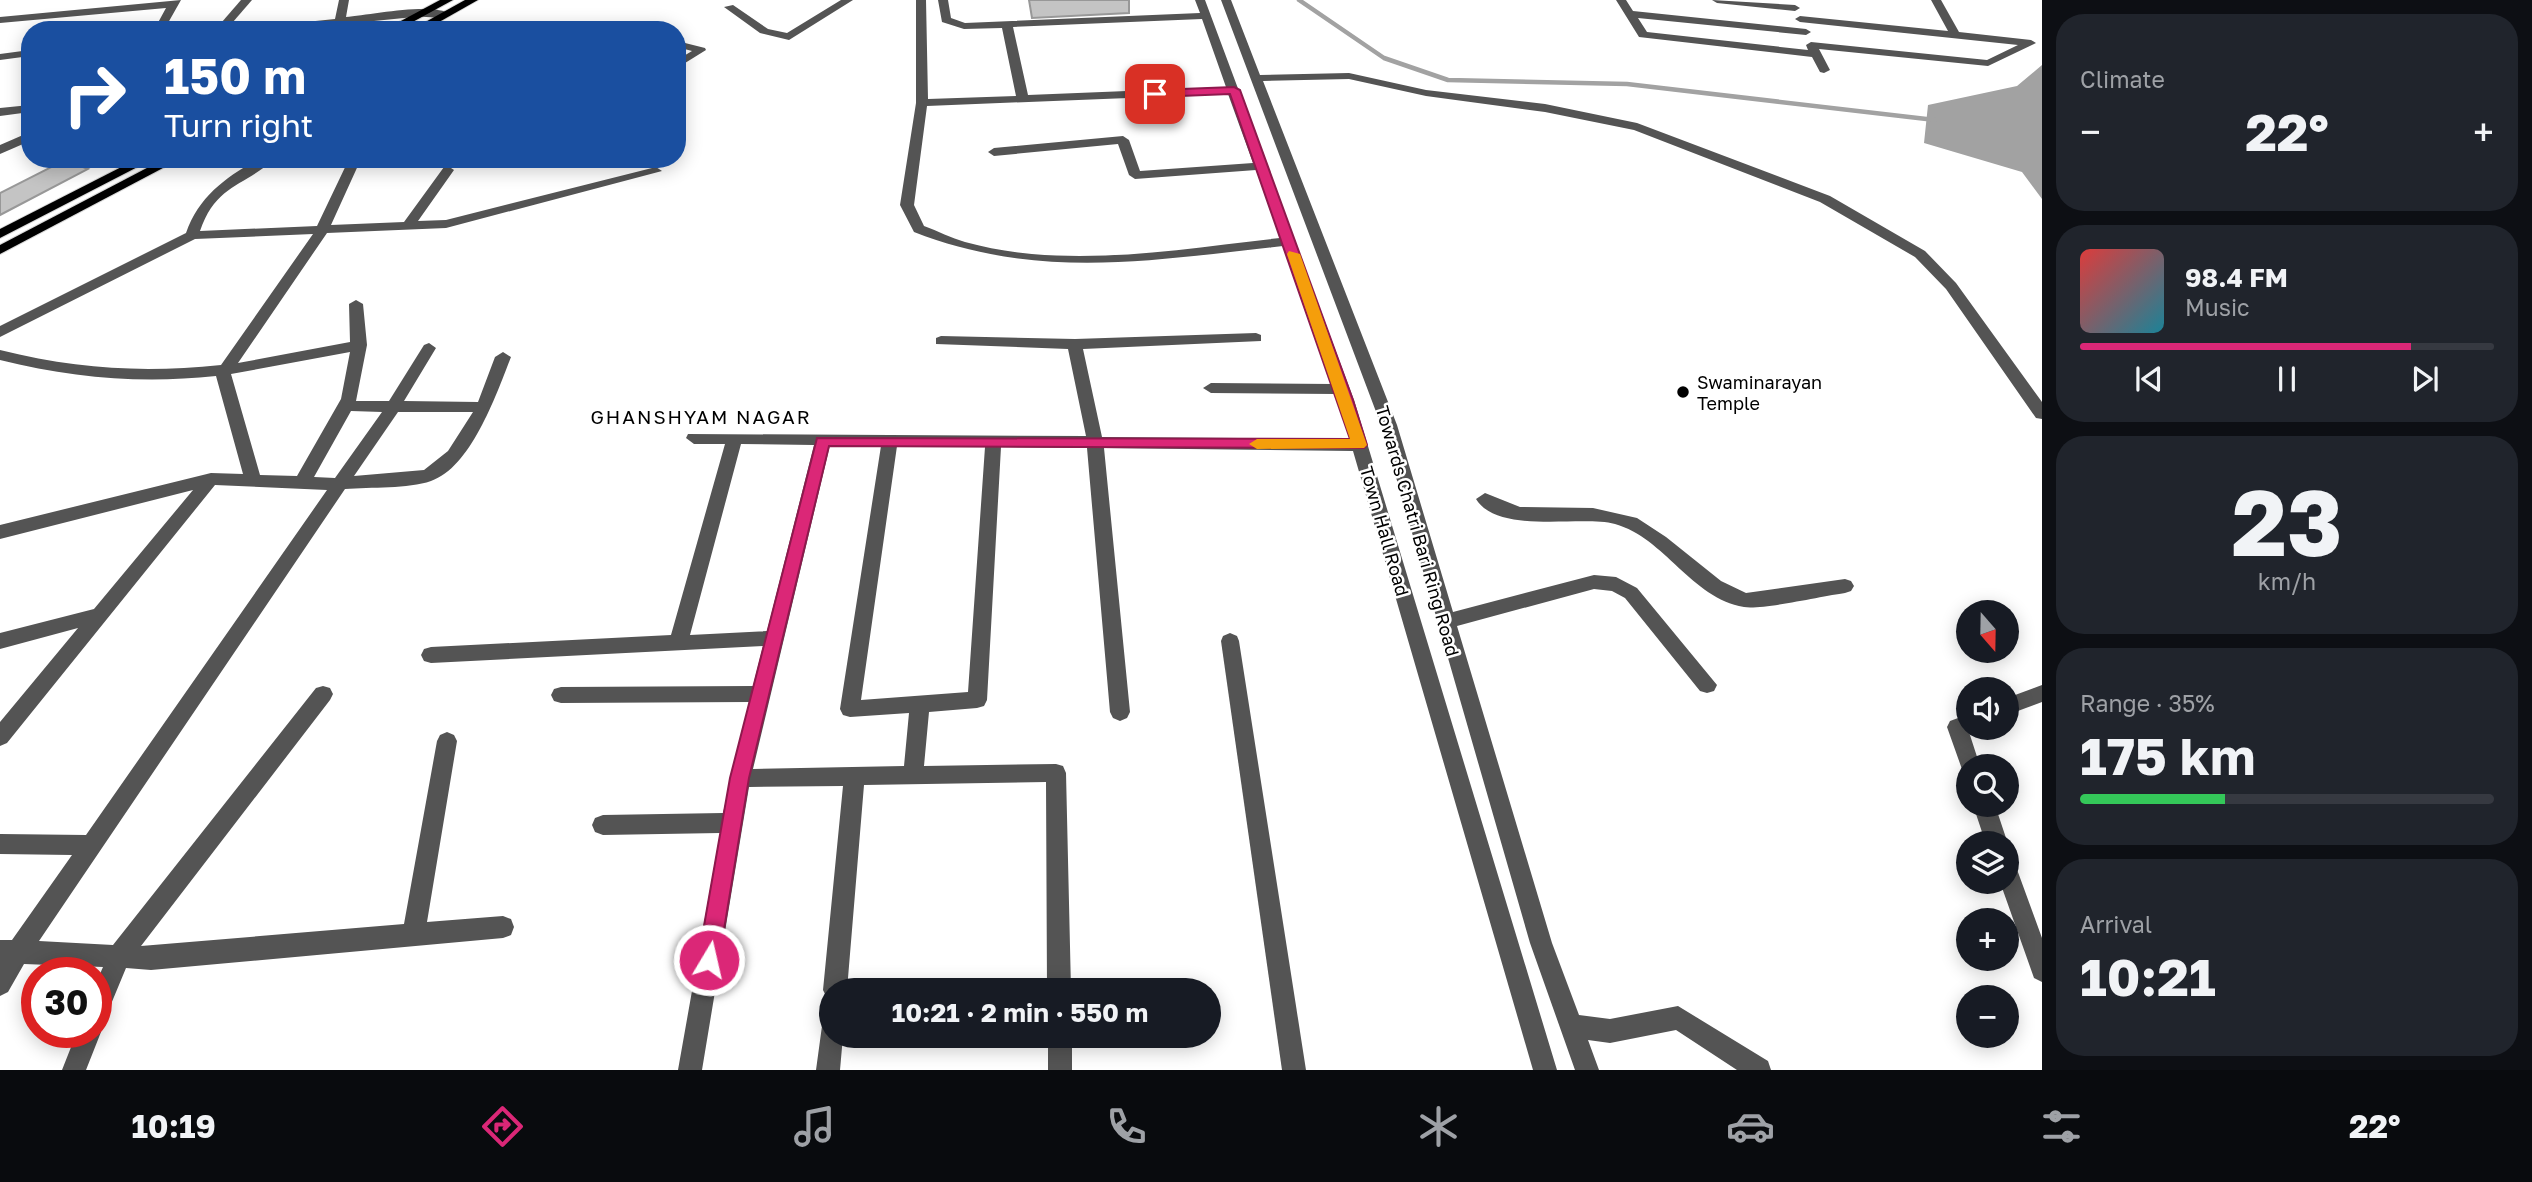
<!DOCTYPE html>
<meta charset="utf-8">
<style>
body{margin:0;font-family:"Golos Text",sans-serif;background:#20242c;color:#f1f3f6;height:100vh;display:flex;flex-direction:column;font-size:26px;white-space:nowrap}
*{box-sizing:border-box;margin:0}
p{font-size:23px;color:#9ea1a6}
.icon{flex:none;width:38px;height:38px;fill:none;stroke:currentColor;stroke-width:2;stroke-linecap:round;stroke-linejoin:round}
.map{position:relative;flex:1;overflow:hidden}
.drawer{display:flex;flex-direction:column;gap:14px;padding:14px;background:#0d0f14;width:490px}
.drawer>*{flex:none}
.guide{position:absolute;left:21px;top:21px;width:665px;height:147px;border-radius:28px;box-shadow:0 4px 18px #0003;background:#1a4fa0;color:#fff;overflow:hidden}
.needle{width:46px;rotate:160deg}
.buttons{position:absolute;left:1956px;top:600px;display:grid;gap:14px}
.buttons a{display:grid;place-items:center;width:63px;height:63px;border-radius:50%;background:#171b24;box-shadow:0 4px 18px #0003;font-size:35px}
.speed{position:absolute;left:21px;top:957px;display:flex;gap:14px;font-size:35px;font-weight:700;text-align:center}
.speed>*{display:grid;place-content:center;width:91px;height:91px;border-radius:50%;background:#171b24;box-shadow:0 4px 18px #0003;line-height:1}
.speed .limit{border:10px solid #d22;background:#fff;color:#111}
.pin{position:absolute;display:grid;place-items:center;width:60px;height:60px;color:#fff;margin:-30px;border-radius:14px;box-shadow:0 4px 10px #0006}
.me{position:absolute;width:77px;margin:-38px;rotate:9deg;stroke-linejoin:round;filter:drop-shadow(0 0 5px #0008)}
.turn{display:flex;align-items:center;gap:24px;height:147px;padding:0 28px;font-size:32px}
.turn .icon{width:91px;height:91px;stroke-width:2.5}
.turn b{display:block;font-size:49px;line-height:60px}
.big{font-size:52px;font-weight:700;line-height:1.1}
.drawer .widget{flex:1;display:flex;flex-direction:column;justify-content:center;gap:10px;min-width:0;padding:0 24px;border-radius:28px;background:#20242c}
.drawer .dial{align-items:center;gap:0}
.dial b{font-size:91px;line-height:1}
.song{display:flex;align-items:center;gap:21px}
.cover{width:84px;height:84px;border-radius:10px;background:linear-gradient(135deg,hsl(0 70% 55%),hsl(190 70% 35%))}
.played{height:7px;border-radius:4px;background:linear-gradient(90deg,#db2777 80%,#363941 80%)}
.keys{display:flex;justify-content:space-around;direction:ltr}
.heat{display:flex;justify-content:space-between;align-items:center;font-size:38px;direction:ltr}
.charge{height:10px;border-radius:5px;background:linear-gradient(90deg,#34c759 35%,#363941 0)}
.trip{position:absolute;left:819px;top:978px;width:402px;height:70px;border-radius:35px;background:#171b24;box-shadow:0 4px 18px #0003;font-weight:700;line-height:70px;text-align:center}
.menu{display:flex;height:112px;justify-content:space-around;align-items:center;background:#090b0e;color:#9ea1a6}
.menu .icon{width:49px;height:49px}
.menu .on{color:#db2777}
.menu b{font-size:32px;color:#f1f3f6}
main{display:flex;flex:1;min-height:0}
.map>svg:first-child{display:block}
</style>
<main>
<div class="map">
<svg width="2042" height="1070" viewBox="0 0 2042 1070">
<rect width="100%" height="100%" fill="#fff"/>
<polygon fill="#a2a2a2" points="2042,65 2042,199 2022,172 1924,143 1928,105 2017,86"/>
<g fill="none" stroke-linecap="round" stroke-linejoin="round">
<polyline stroke="#a2a2a2" stroke-width="4.5" points="1299,0 1384,58 1448,80 1627,84 1935,120"/>
</g>
<g fill="#c4c4c4" stroke="#989898" stroke-width="2">
<polygon points="1029,0 1129,0 1129,13 1032,18"/>
<polygon points="65,160 88,169 0,215 0,193"/>
</g>
<g fill="none" stroke-linecap="round" stroke-linejoin="round">
<defs>
<g id="major">
<polygon points="440,0 453,0 398,30 384,30"/>
<polygon points="465,0 478,0 425,30 411,30"/>
<polygon points="137,159 153,159 0,238 0,229"/>
<polygon points="164,159 180,159 0,254 0,245"/>
</g>
</defs>
<use href="#major" stroke="#dbdbdb" stroke-width="2"/>
<g fill="#545454" fill-rule="evenodd">
<polygon points="181,0 164,30 154,30 166,8 0,23 0,17"/>
<polygon points="241,0 252,0 226,30 215,30"/>
<path d="M339 0H349L346 17C369 15 433 2 450 14 441 20 425 16 414 17 360 22 306 30 252 30L257 27 335 19Z"/>
<polygon points="841,0 853,0 789,40 760,33 724,7 733,5 768,29 787,33"/>
<path d="M916 0H926L928 99 1016 96 1002 28 964 29 942 22 938 0H948L951 18 965 23 1200 13 1195 0H1205L1354 400 1557 1070H1533L1353 451 1104 448 1130 712 1127 718 1120 721 1113 718 1110 712 1087 448 1001 447 987 700 984 706 977 708 929 712 924 766 1056 764 1063 766 1066 773 1071 990H1047L1046 782 864 785 847 990H831V1000L827 998 823 990 843 786 749 787 702 1070H678L720 833 603 835 595 832 592 825 595 818 603 815 723 813 749 702 561 703 554 701 551 695 554 689 561 687 753 686 763 646 431 663 424 661 421 655 424 649 431 647 671 635 725 444H694L686 438 688 434 1086 436 1068 349 936 344V338L941 336 1075 339 1256 333 1261 335V341L1083 349 1102 437 1350 439 1336 394 1211 393 1203 388 1211 383 1332 384 1283 246C1153 260 1040 281 914 232L900 205 916 103ZM1202 19 1226 87 1028 95 1013 27ZM1228 94 1253 163 1140 171 1129 140 1123 136 994 148 988 152 994 156 1118 144 1129 175 1135 179 1256 170 1280 238C1178 249 1066 270 965 242 951 238 938 231 924 226L914 205 927 106ZM741 444 814 445 767 631 690 635ZM830 445 881 446 840 709 843 715 850 717 909 713 904 766 753 769ZM897 446 985 447 968 692 861 700Z"/>
<polygon points="1221,0 1231,0 1260,75 1349,73 1426,90 1545,104 1637,123 1830,196 1925,251 1956,283 2042,402 2042,419 2036,418 1946,289 1915,257 1820,202 1634,130 1545,112 1426,96 1349,79 1263,81 1397,425 1453,612 1594,575 1616,577 1637,588 1717,685 1714,691 1707,693 1700,691 1625,598 1612,591 1594,589 1457,626 1552,943 1579,1015 1610,1019 1678,1006 1768,1061 1771,1070 1737,1070 1676,1030 1610,1043 1588,1040 1599,1070 1575,1070 1530,943 1381,425"/>
<polygon points="1616,0 1626,0 1633,11 1806,29 1811,32 1806,35 1638,18 1647,32 1808,50 1806,45 1811,42 1987,60 2018,45 1800,22 1795,19 1800,16 1948,31 1931,0 1941,0 1959,32 2031,40 2036,43 1988,66 1819,49 1830,70 1824,73 1820,72 1812,57 1639,37"/>
<polygon points="1712,0 1795,5 1800,8 1795,11 1717,3"/>
<polygon points="677,41 705,48 706,50 677,68 677,60 692,51 677,47"/>
<polygon points="30,50 30,56 0,60 0,54"/>
<polygon points="30,105 30,112 0,116 0,108"/>
<polygon points="30,132 30,141 0,154 0,145"/>
<path d="M258 159H274C244 187 216 184 200 231L317 226 349 159H361L331 225 404 222 444 167 448 166 454 170 418 221 446 220 656 167 662 171 446 228 327 233 238 363 350 342 349 304 356 300 363 304 367 345 356 401H389L424 345 429 343 436 348 404 401 478 402 495 357 503 352 511 357C497 393 471 468 431 481 408 489 371 487 345 489L39 941 113 945 316 688 323 686 330 688 333 694 330 700 141 946 404 924 437 741 440 735 447 732 454 735 457 741 427 922 503 916 511 919 514 927 511 935 503 938 151 970 126 968 104 1021 98 1024 101 1032 86 1070H62L77 1032H96V983L103 967 24 964 8 992 0 996V940H12L72 855 0 854V834L86 835 327 490 215 485 7 743 0 746V722L78 628 0 649V633L94 609 193 490 0 539V525L211 473 243 474 216 376C141 384 73 378 0 360V350C77 369 142 373 221 365L313 234 195 239 0 337V326L186 233C199 196 225 178 258 159ZM350 352 341 399 297 476 260 475 231 374ZM351 411 382 412 335 478 314 477ZM398 412H473L448 451 424 470 354 476Z"/>
<path d="M1485 493 1520 507 1593 508 1637 518 1666 537 1721 581 1746 593 1845 579 1851 581 1854 586 1851 591 1845 593C1823 596 1762 610 1744 607 1691 598 1665 538 1615 524 1580 515 1498 535 1476 499Z"/>
<polygon points="1230,633 1237,636 1239,641 1306,1070 1282,1070 1221,641 1223,636"/>
<polygon points="2042,685 2042,702 2007,715 2007,698"/>
<polygon points="1969,714 1969,728 1977,728 1969,732 1980,766 1969,766 1969,775 1963,772 1947,727 1950,721"/>
<polygon points="1973,805 1995,805 2008,844 2007,845 1986,844"/>
<polygon points="2007,861 2015,864 2042,938 2042,982 2034,978 2000,882 2007,882"/>
<polygon points="831,1023 831,1036 843,1036 840,1070 816,1070 822,1026"/>
<rect x="1048" y="1036" width="24" height="34"/>
</g>
<use href="#major" fill="#000" fill-rule="evenodd"/>
</g>
<polygon fill="#db2777" stroke="#8e194d" stroke-width="2" points="1234,87 1240,90 1353,400 1367,445 1364,448 829,446 749,778 719,960 716,968 709,971 701,968 698,960 730,778 817,438 1350,439 1230,94 1155,97 1150,94 1155,90"/>
<polygon fill="#f59e0b" points="1289,251 1300,254 1367,445 1364,448 1257,449 1249,444 1257,439 1350,439 1287,254"/>
<circle fill="#000" stroke="#fff" stroke-width="2.5" cx="1683" cy="392" r="7"/>
<g text-anchor="middle" dominant-baseline="central" stroke-width="5" stroke-linejoin="round" paint-order="stroke">
<g font-size="18" fill="#000" stroke="#fff" text-anchor="start">
<text x="1697" y="382">Swaminarayan<tspan x="1697" dy="21">Temple</tspan></text>
</g>
<g font-size="18" fill="#000" stroke="#fff">
<text transform="translate(1385 531) rotate(74)">Town Hall Road</text>
<text transform="translate(1418 531) rotate(74)">Towards Chatri Bari Ring Road</text>
</g>
<g font-size="19" letter-spacing="2" fill="#000" stroke="#fff">
<text x="701" y="416">GHANSHYAM NAGAR</text>
</g>
</g>
</svg>
<div class="buttons">
<a><svg class="needle" viewBox="-14 -14 28 28"><path d="M0-13l5 13h-10z" fill="#e53935"/><path d="M0 13l5-13h-10z" fill="#9ea1a6"/></svg></a>
<a><svg class="icon" aria-label="sound" viewBox="0 0 24 24"><path d="M4 9h4l5-4v14l-5-4H4zM17 9q2 3 0 6"/></svg></a>
<a><svg class="icon" aria-label="search" viewBox="0 0 24 24"><circle cx="10" cy="10" r="6"/><path d="M15 15l6 6"/></svg></a>
<a><svg class="icon" aria-label="layers" viewBox="0 0 24 24"><path d="M12 4l9 5-9 5-9-5zM3 14l9 5 9-5"/></svg></a>
<a>+</a>
<a>−</a>
</div>
<div class="speed"><div class="limit">30</div></div>
<div class="pin" style="left:1155px;top:94px;background:#d93025"><svg class="icon" aria-label="arrive" viewBox="0 0 24 24"><path d="M6 21V4h12l-3 4 3 4H6"/></svg></div>
<svg class="me" style="left:709px;top:960px" viewBox="-20 -20 40 40"><circle r="17" fill="#db2777" stroke="#fff" stroke-width="3"/><path d="M0-11L8 9 0 5-8 9z" fill="#fff"/></svg>
<div class="trip">10:21 · 2 min · 550 m</div>
<div class="guide">
<div class="turn"><svg class="icon" aria-label="right" viewBox="0 0 24 24"><path d="M7 20v-9h11M14 6l5 5-5 5"/></svg><div><b>150 m</b>Turn right</div></div>
</div>
</div>
<section class="drawer">
<div class="widget"><p>Climate</p>
<div class="heat"><a>−</a><b class="big">22°</b><a>+</a></div>
</div>
<div class="widget">
<div class="song"><i class="cover"></i><div><b>98.4 FM</b><p>Music</p></div></div>
<div class="played"></div>
<div class="keys"><svg class="icon" aria-label="previous" viewBox="0 0 24 24"><path d="M18 5L8 12l10 7zM5 5v14"/></svg><svg class="icon" aria-label="pause" viewBox="0 0 24 24"><path d="M8 5v14M16 5v14"/></svg><svg class="icon" aria-label="next" viewBox="0 0 24 24"><path d="M6 5l10 7-10 7zM19 5v14"/></svg></div>
</div>
<div class="widget dial"><b>23</b><p>km/h</p></div>
<div class="widget"><p>Range · 35%</p><b class="big">175 km</b><div class="charge"></div></div>
<div class="widget"><p>Arrival</p><b class="big">10:21</b></div>
</section>
</main>
<nav class="menu">
<b>10:19</b>
<svg class="icon on" aria-label="directions" viewBox="0 0 24 24"><path d="M12 3l9 9-9 9-9-9zM9 14v-3h6M13 9l2 2-2 2"/></svg>
<svg class="icon" aria-label="music" viewBox="0 0 24 24"><path d="M9 18V5l10-2v13"/><circle cx="6" cy="18" r="3"/><circle cx="16" cy="16" r="3"/></svg>
<svg class="icon" aria-label="phone" viewBox="0 0 24 24"><path d="M5 4h4l2 5-3 2q2 4 5 5l2-3 5 2v4C11 20 4 13 5 4z"/></svg>
<svg class="icon" aria-label="climate" viewBox="0 0 24 24"><path d="M12 3v18M4 7l16 10M4 17L20 7"/></svg>
<svg class="icon" aria-label="car" viewBox="0 0 24 24"><path d="M5 17H2v-5l4-1 3-4h7l3 4 3 1v5h-3M9 17h6M6 11h13"/><circle cx="7" cy="17" r="2"/><circle cx="17" cy="17" r="2"/></svg>
<svg class="icon" aria-label="filters" viewBox="0 0 24 24"><path d="M4 7h16M4 17h16"/><circle cx="9" cy="7" r="2"/><circle cx="15" cy="17" r="2"/></svg>
<b>22°</b>
</nav>
